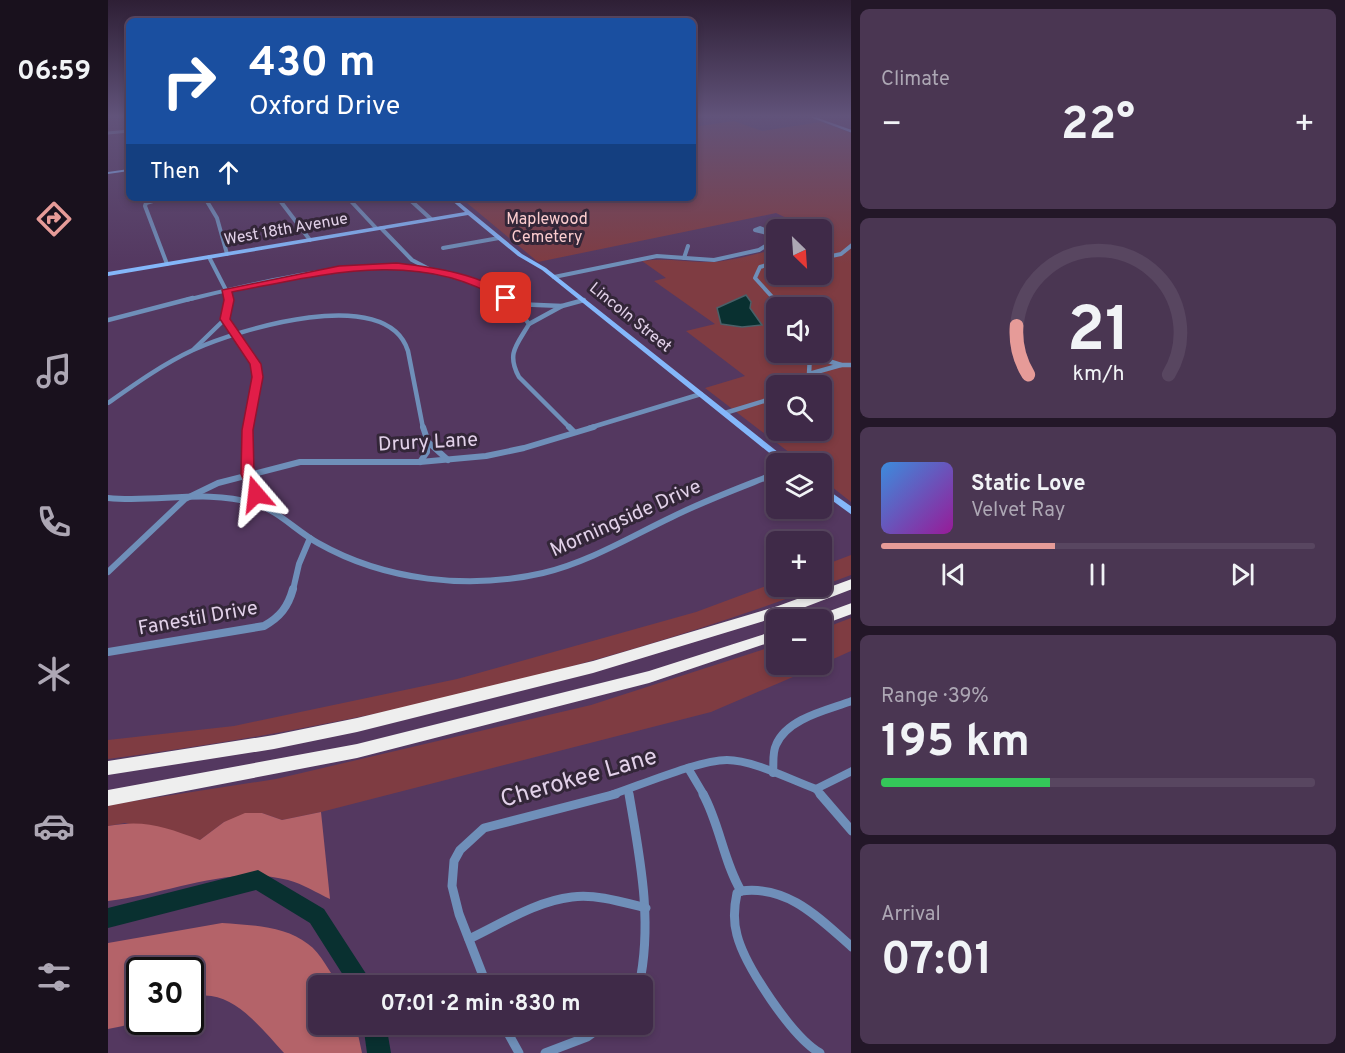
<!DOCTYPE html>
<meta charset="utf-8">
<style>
body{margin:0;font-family:Overpass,sans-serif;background:#4a3652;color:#f1f3f6;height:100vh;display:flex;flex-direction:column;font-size:22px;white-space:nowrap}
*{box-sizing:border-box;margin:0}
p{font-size:20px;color:#ada7b4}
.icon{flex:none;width:33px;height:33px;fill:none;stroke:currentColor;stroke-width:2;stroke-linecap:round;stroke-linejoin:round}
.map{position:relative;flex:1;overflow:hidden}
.drawer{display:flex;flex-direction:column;gap:9px;padding:9px;background:#231728;width:494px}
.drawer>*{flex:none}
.hud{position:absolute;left:18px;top:18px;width:570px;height:183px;border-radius:9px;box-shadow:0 3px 9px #0003,0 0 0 2px #584660;background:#1a4fa0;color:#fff;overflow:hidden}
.needle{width:39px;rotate:155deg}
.tools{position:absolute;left:658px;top:219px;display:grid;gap:12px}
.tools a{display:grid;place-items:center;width:66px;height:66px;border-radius:9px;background:#3f2a48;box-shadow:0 3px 9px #0003,0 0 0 2px #584660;font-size:30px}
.speed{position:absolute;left:18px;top:957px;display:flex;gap:12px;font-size:30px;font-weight:700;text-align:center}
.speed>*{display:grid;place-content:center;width:78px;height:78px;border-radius:50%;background:#3f2a48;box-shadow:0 3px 9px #0003,0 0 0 2px #584660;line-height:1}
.speed .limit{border:3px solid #111;border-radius:9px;background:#fff;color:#111}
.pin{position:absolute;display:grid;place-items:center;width:51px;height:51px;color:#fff;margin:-26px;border-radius:12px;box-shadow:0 3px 9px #0006}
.me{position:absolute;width:66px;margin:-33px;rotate:343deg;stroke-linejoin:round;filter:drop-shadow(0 0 4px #0008)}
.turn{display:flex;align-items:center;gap:21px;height:126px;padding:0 24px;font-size:27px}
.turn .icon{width:78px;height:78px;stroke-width:2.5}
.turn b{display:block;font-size:42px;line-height:51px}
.then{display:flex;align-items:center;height:57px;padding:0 24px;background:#0003;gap:12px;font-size:22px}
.big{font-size:45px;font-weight:700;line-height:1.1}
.drawer .tile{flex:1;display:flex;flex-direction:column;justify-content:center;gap:9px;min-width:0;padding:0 21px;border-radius:9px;background:#4a3652}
.drawer .dial{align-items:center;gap:0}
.dial svg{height:156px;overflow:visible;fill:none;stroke:#584660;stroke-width:7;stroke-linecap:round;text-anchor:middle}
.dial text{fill:#f1f3f6;stroke:none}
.song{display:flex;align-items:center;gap:18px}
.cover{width:72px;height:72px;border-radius:9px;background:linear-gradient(135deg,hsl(210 70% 55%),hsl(300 70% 35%))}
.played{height:6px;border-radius:3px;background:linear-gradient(90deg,#e69b98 40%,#584660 40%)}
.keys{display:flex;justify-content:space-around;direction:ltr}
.heat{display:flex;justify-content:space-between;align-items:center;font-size:33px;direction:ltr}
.charge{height:9px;border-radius:4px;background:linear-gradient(90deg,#34c759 39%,#584660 0)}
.trip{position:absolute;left:200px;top:975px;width:345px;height:60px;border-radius:9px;background:#3f2a48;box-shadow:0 3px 9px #0003,0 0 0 2px #584660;font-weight:700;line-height:60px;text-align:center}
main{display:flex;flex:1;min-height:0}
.tabs{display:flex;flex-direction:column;width:108px;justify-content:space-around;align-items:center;background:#19111d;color:#ada7b4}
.tabs .icon{width:42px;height:42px}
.tabs .selected{color:#e69b98}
.tabs b{font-size:27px;color:#f1f3f6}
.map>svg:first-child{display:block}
</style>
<main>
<nav class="tabs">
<b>06:59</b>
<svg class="icon selected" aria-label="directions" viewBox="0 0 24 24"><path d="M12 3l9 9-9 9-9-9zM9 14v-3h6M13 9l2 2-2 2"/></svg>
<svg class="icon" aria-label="music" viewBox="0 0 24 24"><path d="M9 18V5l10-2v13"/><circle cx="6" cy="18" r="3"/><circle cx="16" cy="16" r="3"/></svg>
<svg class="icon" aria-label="phone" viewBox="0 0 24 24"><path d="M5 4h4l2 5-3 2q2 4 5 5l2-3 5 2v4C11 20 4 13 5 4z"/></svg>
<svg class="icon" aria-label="climate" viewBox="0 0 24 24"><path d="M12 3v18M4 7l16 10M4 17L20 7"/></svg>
<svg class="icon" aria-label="car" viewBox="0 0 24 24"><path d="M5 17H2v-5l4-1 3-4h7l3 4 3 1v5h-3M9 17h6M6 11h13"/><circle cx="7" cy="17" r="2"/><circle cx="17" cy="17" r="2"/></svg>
<svg class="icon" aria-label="filters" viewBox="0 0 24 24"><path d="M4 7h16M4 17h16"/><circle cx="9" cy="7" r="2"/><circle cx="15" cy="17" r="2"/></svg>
</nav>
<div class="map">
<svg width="744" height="1053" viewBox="0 0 744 1053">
<rect width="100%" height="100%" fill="#543860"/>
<g fill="#7f3c42" fill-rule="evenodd">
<path d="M626 121 654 131 713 122 743 133V502L714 479V464L695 463 597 388 637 376 578 331 607 324 546 281 558 278 534 261C555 258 574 261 595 262 620 263 645 254 669 249V274H714V239L718 238 714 236V230L701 229 668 213 430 262 353 198H585V127ZM669 308H714V352H669ZM669 386H714V430H669Z"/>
<path d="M743 555V575C505 666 253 726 0 759V740L126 726 349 679 588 612 669 582V586H714V566Z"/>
<polygon points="743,618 743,651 714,664 714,629"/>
<polygon points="669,645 669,664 713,665 603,712 213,812 174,820 154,813 116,822 92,840 17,823 0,826 0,805 168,779 483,705"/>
</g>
<g fill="#b46369">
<path d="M213 812 222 899C209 893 195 884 180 880 119 865 61 894 0 901V826C36 819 58 827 92 840L116 822 137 813H154L174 820Z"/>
<path d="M114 923C142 925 177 926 200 944 213 953 222 973 231 985L210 986V1024L248 1025 254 1053H176C153 1028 121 985 83 998L82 970H32L31 1019 15 1026 0 1029V943Z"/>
</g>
<polygon fill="#093030" stroke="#4a6068" stroke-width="1.5" points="638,295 643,302 642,308 654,325 634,327 613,324 609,308"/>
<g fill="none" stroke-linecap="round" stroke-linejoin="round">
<g fill="#093030" fill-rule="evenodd">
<polygon points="150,870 216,909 266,986 242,986 202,923 148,890 0,928 0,908"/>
<polygon points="255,1024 278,1024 283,1053 259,1053"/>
</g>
<polyline stroke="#6f8fb9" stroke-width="3" points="0,133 21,131"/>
<g stroke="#6f8fb9" stroke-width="4">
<polyline points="55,198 38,203 37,206 59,264"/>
<polyline points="97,198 109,218 119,254"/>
<polyline points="170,198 202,240"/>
<polyline points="240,198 268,228"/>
<polyline points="300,198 323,219"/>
<polyline points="273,228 304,260 323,270 380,287 400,300"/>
<polygon points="652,228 659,231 659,233 647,230"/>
<polyline points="335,248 391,238"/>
<polyline points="101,257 120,294 119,300"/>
<polyline points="576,258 580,246"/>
<polyline points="714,258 733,254 744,245"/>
<polyline points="446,277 549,256 606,260 651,250 664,242 658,234"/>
<path d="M78 300C158 281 241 259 323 270"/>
<polyline points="667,300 647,278 652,267 669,262"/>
</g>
<g stroke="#6f8fb9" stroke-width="4.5">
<polyline points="119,298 117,319 147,364 150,377 139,428"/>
<path d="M397 298 406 304 421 324C409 345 398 353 411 377L462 428"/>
<polyline points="666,298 675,308"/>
<polyline points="406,304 454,306 421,324"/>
<polyline points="454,306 476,300"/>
<polyline points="0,320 85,298"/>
<polyline points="86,349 117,319"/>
<polyline points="702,355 733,365"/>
<polyline points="701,374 733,365 744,365"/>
<polyline points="688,386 701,374 702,355 699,352"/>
<path d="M0 403C27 384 55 364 85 350 129 330 279 283 300 351L315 428"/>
<polyline points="617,413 669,397"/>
<polyline points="481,428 593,394"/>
</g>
<g stroke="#6f8fb9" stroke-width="6">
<polyline points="140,427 140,474 148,494 145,503"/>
<polyline points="315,427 320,442 340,460"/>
<polyline points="461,427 466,432"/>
<polyline points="312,462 319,452 319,440"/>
<path d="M0 498C48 503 97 489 145 503 170 510 188 531 210 543 277 581 361 590 435 573 481 562 522 537 564 517 598 500 634 487 669 473"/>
<polyline points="0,572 77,499 110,483 192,462 312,462 378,456 416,448 486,427"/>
<polyline points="185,590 191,564 202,538"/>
</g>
<g stroke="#6f8fb9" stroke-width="8">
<path d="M0 652 156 626C172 617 180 607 185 589"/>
<polyline points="580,768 596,795"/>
<path d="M665 773C666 764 664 753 668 745 679 718 720 710 744 701"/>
<polyline points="708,789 713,795"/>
<polyline points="520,790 521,795"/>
<path d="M503 795C533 785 591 760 619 760 645 760 683 780 708 789L744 771"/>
</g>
<g stroke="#6f8fb9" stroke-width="9">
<path d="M521 794C532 859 545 921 531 986"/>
<path d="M595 794C612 825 615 860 633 891"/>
<polyline points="712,794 744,831"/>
<path d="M633 891 629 893C626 907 625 921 629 935 637 966 684 1037 712 1053"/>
<path d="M633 891C680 885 711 918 744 947"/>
<path d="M361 939C393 924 428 901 464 897 489 894 514 902 538 908"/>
<polyline points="379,986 351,914 344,886 346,861 352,850 376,828 508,794"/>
<polyline points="395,1024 411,1053"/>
<polyline points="437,1053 479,1037 497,1024"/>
</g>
<g fill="#84b7fa" fill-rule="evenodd">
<polygon points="702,117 707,117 744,130 744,133"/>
<polygon points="21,169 21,171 0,174 0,172"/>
<polygon points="341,198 346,198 414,254 438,268 685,464 675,464 434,270 410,256 360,215 0,276 0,272 357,212"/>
<polygon points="714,486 744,507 744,515 714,493"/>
</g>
<g fill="#eee" fill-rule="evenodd">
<polygon points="744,579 744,589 679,614 485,673 249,732 166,749 0,775 0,761 166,735 249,718 485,661 670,606"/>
<polygon points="744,603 744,614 714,625 714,620 706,620 708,616"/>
<polygon points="669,630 669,640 541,683 249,758 0,806 0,790 249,744 541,671"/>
</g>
</g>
<linearGradient id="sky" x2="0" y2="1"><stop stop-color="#2e1f35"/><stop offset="0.44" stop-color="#61537a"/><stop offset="1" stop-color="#61537a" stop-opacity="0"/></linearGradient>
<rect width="744" height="264" fill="url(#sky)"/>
<path fill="#e11d48" stroke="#92132f" stroke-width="1.5" d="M289 263C323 267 377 274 402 298L394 300C311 248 213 275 124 292L126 300 122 319 153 364 155 377 145 430 146 474 154 494 148 499 143 497 133 474 134 430 144 377 142 364 112 319 116 300 114 290 231 266Z"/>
<g text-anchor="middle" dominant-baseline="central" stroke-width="6" stroke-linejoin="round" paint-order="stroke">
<g font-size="16" fill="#fbccce" stroke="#332638">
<text x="439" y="220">Maplewood<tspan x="439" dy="18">Cemetery</tspan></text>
</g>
<g font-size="16" fill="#e2d1e9" stroke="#332638">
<text transform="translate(178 230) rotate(-10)">West 18th Avenue</text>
<text transform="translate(522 318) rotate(39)">Lincoln Street</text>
</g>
<g font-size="20" fill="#e2d1e9" stroke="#332638">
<text transform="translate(320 443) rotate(-3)">Drury Lane</text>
<text transform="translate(518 519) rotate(-24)">Morningside Drive</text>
<text transform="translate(90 619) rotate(-10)">Fanestil Drive</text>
</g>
<g font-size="24" fill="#e2d1e9" stroke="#332638">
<text transform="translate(471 779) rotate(-16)">Cherokee Lane</text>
</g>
</g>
</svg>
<div class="tools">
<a><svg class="needle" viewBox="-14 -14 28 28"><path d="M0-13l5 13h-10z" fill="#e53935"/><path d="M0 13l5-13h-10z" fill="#ada7b4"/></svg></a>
<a><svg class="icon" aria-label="sound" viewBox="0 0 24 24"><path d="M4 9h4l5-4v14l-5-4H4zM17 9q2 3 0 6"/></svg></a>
<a><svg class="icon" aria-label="search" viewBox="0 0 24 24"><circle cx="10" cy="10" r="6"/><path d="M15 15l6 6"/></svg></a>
<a><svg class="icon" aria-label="layers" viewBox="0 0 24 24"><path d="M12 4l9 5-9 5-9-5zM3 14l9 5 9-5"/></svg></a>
<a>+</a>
<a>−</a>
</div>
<div class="speed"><div class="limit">30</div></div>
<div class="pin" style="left:398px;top:298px;background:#d93025"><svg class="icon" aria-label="arrive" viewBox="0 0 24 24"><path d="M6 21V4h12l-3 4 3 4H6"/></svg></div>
<svg class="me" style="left:148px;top:494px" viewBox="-20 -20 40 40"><path d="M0-17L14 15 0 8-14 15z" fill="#e11d48" stroke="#fff" stroke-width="4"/></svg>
<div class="trip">07:01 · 2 min · 830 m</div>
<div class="hud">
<div class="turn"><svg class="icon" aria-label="right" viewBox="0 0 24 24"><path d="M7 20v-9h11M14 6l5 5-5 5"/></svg><div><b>430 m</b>Oxford Drive</div></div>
<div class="then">Then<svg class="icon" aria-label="ahead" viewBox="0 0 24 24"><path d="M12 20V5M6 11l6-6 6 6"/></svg></div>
</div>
</div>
<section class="drawer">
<div class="tile"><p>Climate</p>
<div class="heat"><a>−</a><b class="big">22°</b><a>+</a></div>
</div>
<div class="tile dial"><svg viewBox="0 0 100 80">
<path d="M14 69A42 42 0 1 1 86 69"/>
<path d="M14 69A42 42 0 0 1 8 44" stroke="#e69b98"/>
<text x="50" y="56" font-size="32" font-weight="700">21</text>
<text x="50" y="72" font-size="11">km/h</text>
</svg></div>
<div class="tile">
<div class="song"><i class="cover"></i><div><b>Static Love</b><p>Velvet Ray</p></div></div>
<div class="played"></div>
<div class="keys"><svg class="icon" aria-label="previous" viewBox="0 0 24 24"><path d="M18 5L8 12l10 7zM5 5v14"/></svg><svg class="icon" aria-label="pause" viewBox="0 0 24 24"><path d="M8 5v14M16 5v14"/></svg><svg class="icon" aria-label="next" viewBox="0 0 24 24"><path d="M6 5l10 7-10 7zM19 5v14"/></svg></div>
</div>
<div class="tile"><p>Range · 39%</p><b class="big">195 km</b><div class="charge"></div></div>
<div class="tile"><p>Arrival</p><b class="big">07:01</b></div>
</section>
</main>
